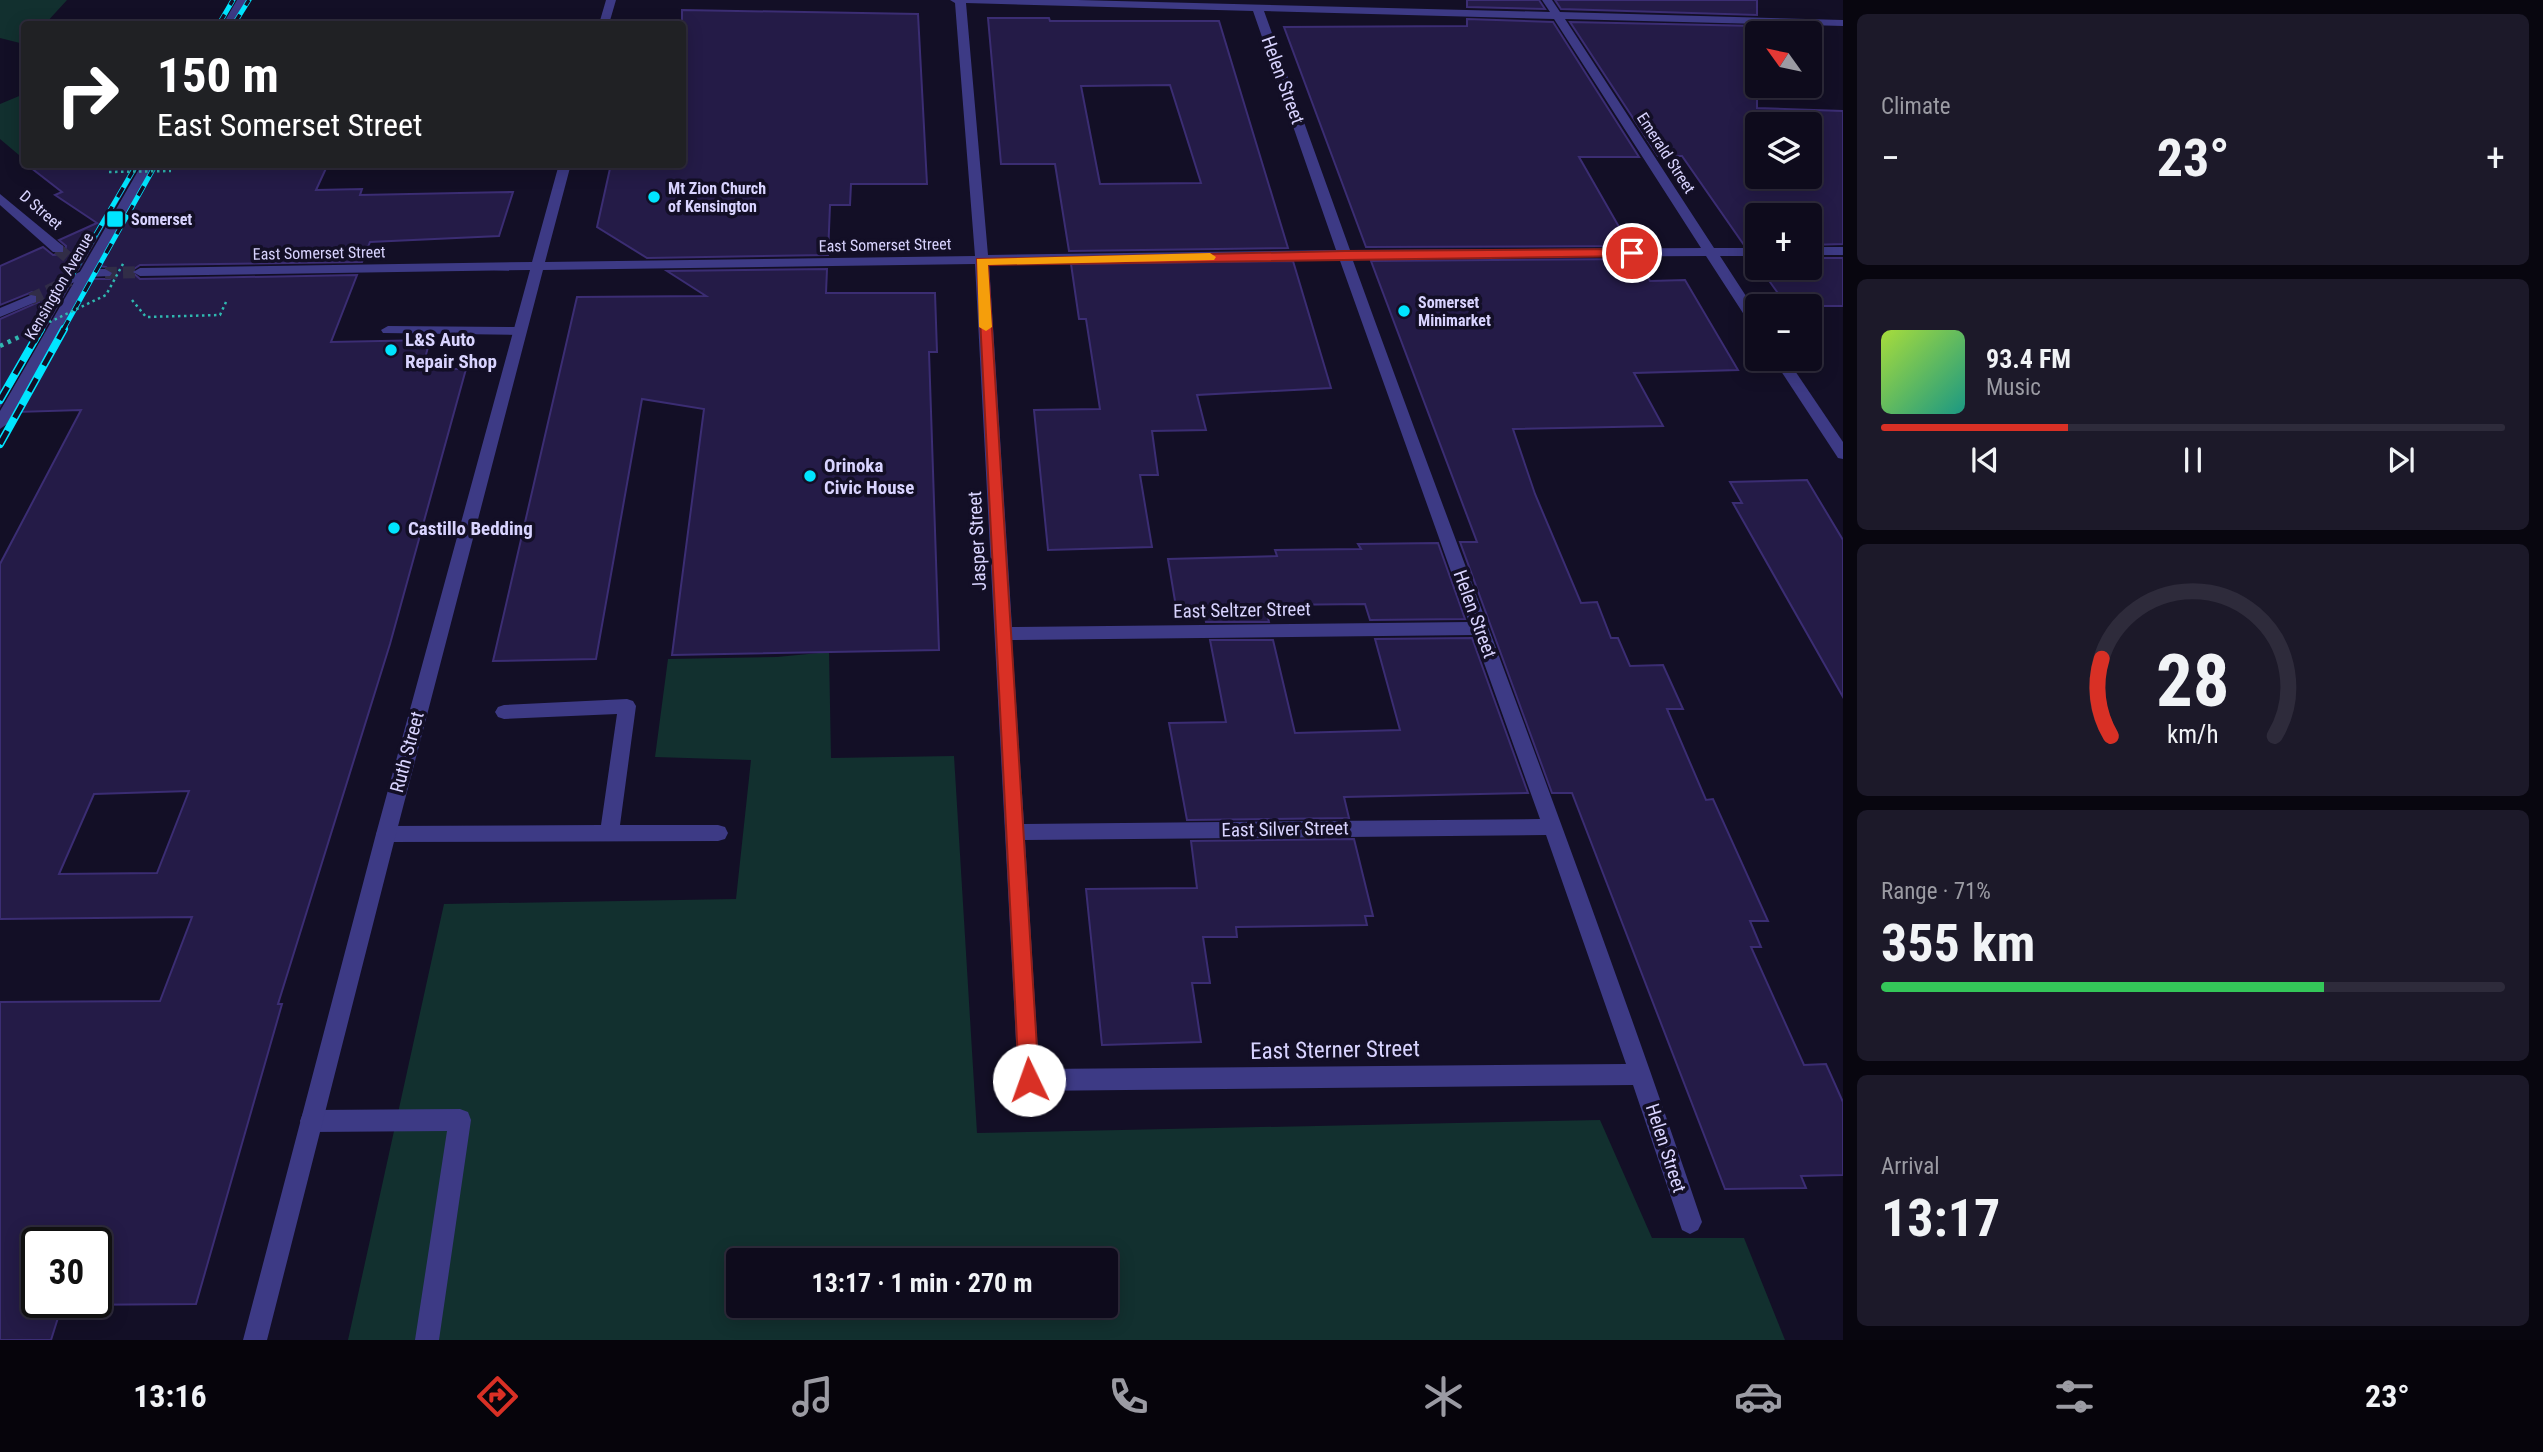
<!DOCTYPE html>
<meta charset="utf-8">
<style>
body{margin:0;font-family:"Roboto Condensed",sans-serif;background:#1c1929;color:#f1f3f6;height:100vh;display:flex;flex-direction:column;font-size:26px;white-space:nowrap}
*{box-sizing:border-box;margin:0}
p{font-size:23px;color:#9b9ba3}
.icon{flex:none;width:38px;height:38px;fill:none;stroke:currentColor;stroke-width:2;stroke-linecap:round;stroke-linejoin:round}
.map{position:relative;flex:1;overflow:hidden}
.details{display:flex;flex-direction:column;gap:14px;padding:14px;background:#08060f;width:700px}
.details>*{flex:none}
.banner{position:absolute;left:21px;top:21px;width:665px;height:147px;border-radius:7px;box-shadow:0 4px 18px #0003,0 0 0 2px #2e2b3b;background:#202124;color:#fff;overflow:hidden}
.needle{width:46px;rotate:303deg}
.buttons{position:absolute;left:1745px;top:21px;display:grid;gap:14px}
.buttons a{display:grid;place-items:center;width:77px;height:77px;border-radius:7px;background:#0e0b1c;box-shadow:0 4px 18px #0003,0 0 0 2px #2e2b3b;font-size:35px}
.speed{position:absolute;left:21px;top:1227px;display:flex;gap:14px;font-size:35px;font-weight:700;text-align:center}
.speed>*{display:grid;place-content:center;width:91px;height:91px;border-radius:50%;background:#0e0b1c;box-shadow:0 4px 18px #0003,0 0 0 2px #2e2b3b;line-height:1}
.speed .limit{border:4px solid #111;border-radius:10px;background:#fff;color:#111}
.pin{position:absolute;display:grid;place-items:center;width:60px;height:60px;color:#fff;margin:-30px;border:4px solid #fff;border-radius:50%;box-shadow:0 2px 7px #0007}
.me{position:absolute;width:77px;margin:-38px;rotate:357deg;stroke-linejoin:round;filter:drop-shadow(0 0 5px #0008)}
.turn{display:flex;align-items:center;gap:24px;height:147px;padding:0 21px;font-size:32px}
.turn .icon{width:91px;height:91px;stroke-width:2.5}
.turn b{display:block;font-size:49px;line-height:60px}
.big{font-size:52px;font-weight:700;line-height:1.1}
.details .tile{flex:1;display:flex;flex-direction:column;justify-content:center;gap:10px;min-width:0;padding:0 24px;border-radius:10px;background:#1c1929}
.details .dial{align-items:center;gap:0}
.dial svg{height:182px;overflow:visible;fill:none;stroke:#2e2b3b;stroke-width:7;stroke-linecap:round;text-anchor:middle}
.dial text{fill:#f1f3f6;stroke:none}
.song{display:flex;align-items:center;gap:21px}
.cover{width:84px;height:84px;border-radius:10px;background:linear-gradient(135deg,hsl(80 70% 55%),hsl(170 70% 35%))}
.played{height:7px;border-radius:4px;background:linear-gradient(90deg,#d93025 30%,#2e2b3b 30%)}
.keys{display:flex;justify-content:space-around;direction:ltr}
.heat{display:flex;justify-content:space-between;align-items:center;font-size:38px;direction:ltr}
.charge{height:10px;border-radius:5px;background:linear-gradient(90deg,#34c759 71%,#2e2b3b 0)}
.trip{position:absolute;left:726px;top:1248px;width:392px;height:70px;border-radius:7px;background:#0e0b1c;box-shadow:0 4px 18px #0003,0 0 0 2px #2e2b3b;font-weight:700;line-height:70px;text-align:center}
.menu{display:flex;height:112px;justify-content:space-around;align-items:center;background:#06040b;color:#9b9ba3}
.menu .icon{width:49px;height:49px}
.menu .selected{color:#d93025}
.menu b{font-size:32px;color:#f1f3f6}
main{display:flex;flex:1;min-height:0}
.map>svg:first-child{display:block}
</style>
<main>
<div class="map">
<svg width="1843" height="1340" viewBox="0 0 1843 1340">
<rect width="100%" height="100%" fill="#130f26"/>
<g fill="#12302f" fill-rule="evenodd">
<polygon points="0,0 67,0 45,24 24,24 24,44 0,38"/>
<polygon points="24,94 24,153 19,155 0,139 0,104"/>
<path d="M829 652 831 758 954 756 977 1133 1600 1120 1652 1238H1744L1785 1340H348L444 904 736 899 751 760 655 757 668 659 777 657ZM738 1260H1106V1306H738Z"/>
</g>
<g fill="#241b47" stroke="#3b2d73" stroke-width="2" fill-rule="evenodd">
<polygon points="1467,0 1539,0 1545,9 1467,7"/>
<polygon points="1555,0 1757,0 1757,15 1561,9"/>
<polygon points="682,10 918,14 927,184 851,184 850,205 830,205 828,255 647,258 597,227 611,164 682,164"/>
<path d="M988 18H1049L1050 21H1219L1288 248 1069 251 1055 164H1001ZM1170 85 1201 183 1100 184 1081 86Z"/>
<polygon points="1467,19 1553,22 1639,157 1579,157 1630,246 1366,247 1284,27 1467,26"/>
<path d="M1570 22 1757 26V108L1843 111V244L1810 245V215H1757V245H1744L1682 156H1658ZM1757 124H1810V177H1757Z"/>
<polygon points="26,164 139,164 78,270 61,279 69,286 0,406 0,319 39,302 38,294 32,292 0,305 0,266 43,247 53,255 65,254 66,246 59,240 97,223 55,195 62,192"/>
<path d="M156 164H328L316 190 362 189 360 195 513 192 499 236 370 242 362 262 140 265 131 271 140 279 357 275 331 342 430 340 422 369H466L390 644 278 1004H282L196 1304 62 1305 51 1340H0V1002L160 1001 192 917 0 919V564L81 410 17 412 92 279H110L114 274 106 267 99 266ZM189 791 157 873 59 874 94 794ZM37 1242H96V1302H37Z"/>
<polygon points="1810,258 1843,258 1843,306 1787,306 1760,268 1810,268"/>
<polygon points="1638,259 1650,281 1685,280 1738,370 1634,373 1663,426 1513,429 1535,494 1581,603 1597,602 1611,638 1618,638 1630,666 1663,665 1683,709 1667,709 1706,800 1713,799 1768,921 1750,921 1761,947 1751,947 1804,1065 1826,1064 1843,1102 1843,1175 1801,1176 1806,1188 1725,1189 1572,793 1552,793 1460,542 1477,542 1371,261"/>
<polygon points="1293,261 1331,388 1197,395 1206,430 1152,431 1158,475 1140,475 1152,547 1048,550 1034,410 1100,409 1086,319 1079,319 1071,264"/>
<polygon points="827,269 826,293 935,293 937,352 929,352 939,650 672,655 704,409 642,399 596,659 493,661 577,297 706,296 667,271"/>
<polygon points="1807,480 1843,540 1843,697 1733,503 1742,503 1730,482"/>
<polygon points="1438,543 1465,619 1370,620 1365,604 1265,605 1269,622 1206,622 1203,606 1176,607 1168,559 1277,556 1275,550 1361,549 1358,544"/>
<polygon points="1472,638 1528,793 1344,797 1349,818 1187,820 1169,723 1226,722 1210,640 1273,640 1295,733 1400,730 1375,639"/>
<polygon points="1354,839 1373,916 1365,916 1367,925 1236,927 1237,937 1203,937 1210,983 1192,983 1201,1042 1102,1045 1086,889 1197,888 1191,841"/>
</g>
<g fill="none" stroke-linecap="round" stroke-linejoin="round">
<g stroke="#312d47" stroke-width="12" stroke-dasharray="12 6" stroke-linecap="butt">
<polyline points="58,249 78,266"/>
<polyline points="105,273 140,272"/>
<polyline points="31,299 70,280"/>
</g>
<polyline stroke="#2fb8b0" stroke-width="2.5" stroke-dasharray="2.5 3.5" stroke-linecap="butt" points="132,300 146,317 220,315 226,302"/>
<g fill="#3d3a85" fill-rule="evenodd">
<polygon points="388,326 519,327 526,331 519,335 383,333 381,330"/>
<polygon points="627,699 633,701 636,706 620,825 718,825 725,827 728,833 725,839 718,841 386,842 379,840 376,834 379,828 386,826 601,825 617,714 504,719 498,717 495,712 498,707 504,705"/>
<polygon points="460,1109 468,1112 471,1120 439,1340 415,1340 447,1131 311,1132 303,1129 300,1121 303,1113 311,1110"/>
</g>
<g fill="#3d3a85" fill-rule="evenodd">
<polygon points="606,0 616,0 609,24 599,24"/>
<path d="M950 0H1078L1550 12 1542 0H1552L1560 12 1843 20V26L1565 19 1714 248H1757V256H1720L1757 313V328L1752 327 1706 256 1352 258C1469 581 1593 898 1702 1222L1698 1230 1690 1234 1682 1230 1633 1085 1029 1091 1021 1088 1018 1080 975 264 543 270 396 834 267 1340H243L376 834 530 270 140 276 133 272 140 268 532 262 559 164H571L545 262 975 256 955 3ZM966 3 1253 11 1336 250 988 255ZM1264 11 1554 19 1701 248 1350 250ZM1339 258 1469 622 1012 627 989 263ZM1474 635 1540 819 1024 824 1012 640ZM1546 835 1626 1064 1039 1069 1025 840Z"/>
<polygon points="0,194 63,246 63,252 53,252 0,205"/>
<rect x="1810" y="247" width="33" height="8"/>
<polygon points="86,269 105,269 112,273 110,276 88,277 70,284 63,280"/>
<polygon points="31,295 36,296 36,302 0,317 0,308"/>
<polygon points="1773,359 1787,359 1843,442 1843,459 1838,458"/>
</g>
<g fill="#3d3a85" fill-rule="evenodd">
<polygon points="237,0 247,0 233,24 223,24"/>
<polygon points="142,164 154,164 7,424 0,429 0,411"/>
</g>
<defs>
<g id="rail-far1">
<polyline points="219,24 233,0"/>
<polyline points="234,24 249,0"/>
<polyline points="40,330 137,164"/>
<polyline points="63,330 156,164"/>
</g>
<g id="rail">
<polyline points="0,400 41,329"/>
<polyline points="0,444 64,329"/>
</g>
</defs>
<use href="#rail-far1" stroke="#00e5ff" stroke-width="5"/>
<use href="#rail" stroke="#00e5ff" stroke-width="8"/>
<use href="#rail-far1" stroke="#130f26" stroke-width="3.5" stroke-dasharray="11" stroke-linecap="butt"/>
<use href="#rail" stroke="#130f26" stroke-width="5" stroke-dasharray="15" stroke-linecap="butt"/>
<g stroke="#2fb8b0" stroke-width="2.5" stroke-dasharray="2.5 3.5" stroke-linecap="butt">
<polyline points="109,172 171,171"/>
<polyline points="33,330 106,295 124,262"/>
</g>
<polyline stroke="#2fb8b0" stroke-width="4.5" stroke-dasharray="3.5 5" stroke-linecap="butt" points="0,346 36,329"/>
</g>
<polygon fill="#d93025" stroke="#8d1f18" stroke-width="2" points="1632,249 1636,251 1636,256 988,265 1039,1080 1036,1086 1029,1089 1022,1086 1019,1080 977,259 1345,251"/>
<polygon fill="#f59e0b" points="1210,253 1216,257 1214,260 988,265 992,327 986,331 979,327 977,259"/>
<g fill="#00e5ff" stroke="#130f26" stroke-width="2.5">
<circle cx="654" cy="197" r="7"/>
<rect x="106" y="210" width="18" height="18" rx="3.5"/>
<circle cx="1404" cy="311" r="7"/>
<circle cx="391" cy="350" r="7"/>
<circle cx="810" cy="476" r="7"/>
<circle cx="394" cy="528" r="7"/>
</g>
<g text-anchor="middle" dominant-baseline="central" stroke-width="7" stroke-linejoin="round" paint-order="stroke">
<g font-size="16" fill="#d9d4ff" stroke="#130f26">
<text transform="translate(1666 153) rotate(57)">Emerald Street</text>
<text transform="translate(41 210) rotate(41)">D Street</text>
<text transform="translate(885 245) rotate(-1)">East Somerset Street</text>
<text transform="translate(319 253) rotate(-1)">East Somerset Street</text>
<text transform="translate(59 286) rotate(-60)">Kensington Avenue</text>
</g>
<g font-size="16" font-weight="bold" fill="#d9d4ff" stroke="#130f26" text-anchor="start">
<text x="668" y="188">Mt Zion Church<tspan x="668" dy="18">of Kensington</tspan></text>
<text x="131" y="219">Somerset</text>
<text x="1418" y="302">Somerset<tspan x="1418" dy="18">Minimarket</tspan></text>
</g>
<g font-size="19" fill="#d9d4ff" stroke="#130f26">
<text transform="translate(1283 80) rotate(70)">Helen Street</text>
<text transform="translate(977 541) rotate(-93)">Jasper Street</text>
<text transform="translate(1242 610) rotate(-1)">East Seltzer Street</text>
<text transform="translate(1475 614) rotate(70)">Helen Street</text>
<text transform="translate(407 752) rotate(-75)">Ruth Street</text>
<text transform="translate(1285 829) rotate(-1)">East Silver Street</text>
<text transform="translate(1666 1148) rotate(72)">Helen Street</text>
</g>
<g font-size="19" font-weight="bold" fill="#d9d4ff" stroke="#130f26" text-anchor="start">
<text x="405" y="339">L&amp;S Auto<tspan x="405" dy="22">Repair Shop</tspan></text>
<text x="824" y="465">Orinoka<tspan x="824" dy="22">Civic House</tspan></text>
<text x="408" y="528">Castillo Bedding</text>
</g>
<g font-size="23" fill="#d9d4ff" stroke="#130f26">
<text transform="translate(1335 1050) rotate(-1)">East Sterner Street</text>
</g>
</g>
</svg>
<div class="buttons">
<a><svg class="needle" viewBox="-14 -14 28 28"><path d="M0-13l5 13h-10z" fill="#e53935"/><path d="M0 13l5-13h-10z" fill="#9b9ba3"/></svg></a>
<a><svg class="icon" aria-label="layers" viewBox="0 0 24 24"><path d="M12 4l9 5-9 5-9-5zM3 14l9 5 9-5"/></svg></a>
<a>+</a>
<a>−</a>
</div>
<div class="speed"><div class="limit">30</div></div>
<div class="pin" style="left:1632px;top:253px;background:#d93025"><svg class="icon" aria-label="arrive" viewBox="0 0 24 24"><path d="M6 21V4h12l-3 4 3 4H6"/></svg></div>
<svg class="me" style="left:1029px;top:1080px" viewBox="-20 -20 40 40"><circle r="19" fill="#fff"/><path d="M0-13L10 11 0 6-10 11z" fill="#d93025"/></svg>
<div class="trip">13:17 · 1 min · 270 m</div>
<div class="banner">
<div class="turn"><svg class="icon" aria-label="right" viewBox="0 0 24 24"><path d="M7 20v-9h11M14 6l5 5-5 5"/></svg><div><b>150 m</b>East Somerset Street</div></div>
</div>
</div>
<section class="details">
<div class="tile"><p>Climate</p>
<div class="heat"><a>−</a><b class="big">23°</b><a>+</a></div>
</div>
<div class="tile">
<div class="song"><i class="cover"></i><div><b>93.4 FM</b><p>Music</p></div></div>
<div class="played"></div>
<div class="keys"><svg class="icon" aria-label="previous" viewBox="0 0 24 24"><path d="M18 5L8 12l10 7zM5 5v14"/></svg><svg class="icon" aria-label="pause" viewBox="0 0 24 24"><path d="M8 5v14M16 5v14"/></svg><svg class="icon" aria-label="next" viewBox="0 0 24 24"><path d="M6 5l10 7-10 7zM19 5v14"/></svg></div>
</div>
<div class="tile dial"><svg viewBox="0 0 100 80">
<path d="M14 69A42 42 0 1 1 86 69"/>
<path d="M14 69A42 42 0 0 1 10 35" stroke="#d93025"/>
<text x="50" y="56" font-size="32" font-weight="700">28</text>
<text x="50" y="72" font-size="11">km/h</text>
</svg></div>
<div class="tile"><p>Range · 71%</p><b class="big">355 km</b><div class="charge"></div></div>
<div class="tile"><p>Arrival</p><b class="big">13:17</b></div>
</section>
</main>
<nav class="menu">
<b>13:16</b>
<svg class="icon selected" aria-label="directions" viewBox="0 0 24 24"><path d="M12 3l9 9-9 9-9-9zM9 14v-3h6M13 9l2 2-2 2"/></svg>
<svg class="icon" aria-label="music" viewBox="0 0 24 24"><path d="M9 18V5l10-2v13"/><circle cx="6" cy="18" r="3"/><circle cx="16" cy="16" r="3"/></svg>
<svg class="icon" aria-label="phone" viewBox="0 0 24 24"><path d="M5 4h4l2 5-3 2q2 4 5 5l2-3 5 2v4C11 20 4 13 5 4z"/></svg>
<svg class="icon" aria-label="climate" viewBox="0 0 24 24"><path d="M12 3v18M4 7l16 10M4 17L20 7"/></svg>
<svg class="icon" aria-label="car" viewBox="0 0 24 24"><path d="M5 17H2v-5l4-1 3-4h7l3 4 3 1v5h-3M9 17h6M6 11h13"/><circle cx="7" cy="17" r="2"/><circle cx="17" cy="17" r="2"/></svg>
<svg class="icon" aria-label="filters" viewBox="0 0 24 24"><path d="M4 7h16M4 17h16"/><circle cx="9" cy="7" r="2"/><circle cx="15" cy="17" r="2"/></svg>
<b>23°</b>
</nav>
